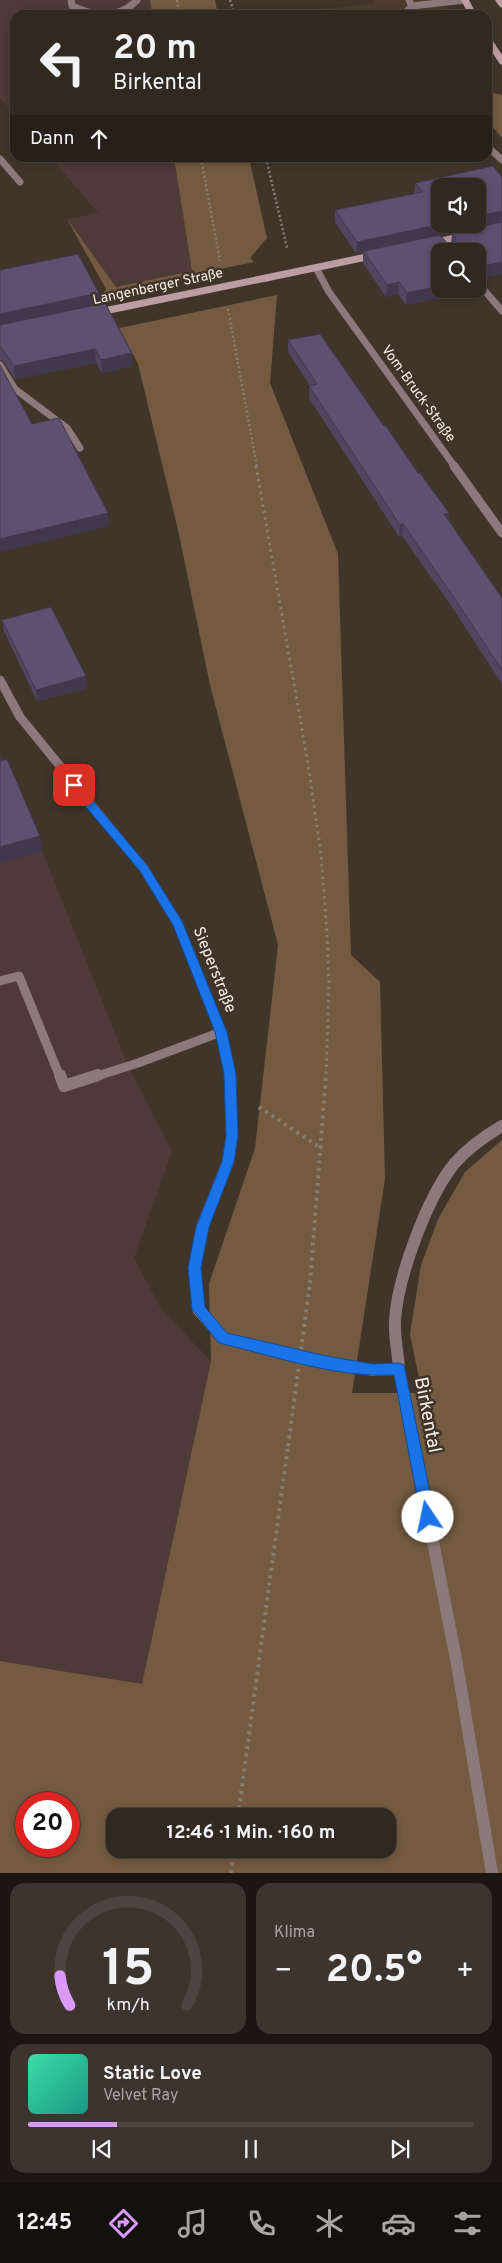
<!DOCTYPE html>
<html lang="de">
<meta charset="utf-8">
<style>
body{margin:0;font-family:Overpass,sans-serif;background:#3d342d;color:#f1f3f6;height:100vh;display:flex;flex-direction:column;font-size:19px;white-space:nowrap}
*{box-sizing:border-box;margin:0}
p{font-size:16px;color:#a8a6a5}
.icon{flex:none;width:28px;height:28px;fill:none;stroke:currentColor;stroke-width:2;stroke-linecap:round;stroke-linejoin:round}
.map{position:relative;height:1873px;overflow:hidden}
.panel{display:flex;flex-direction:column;gap:10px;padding:10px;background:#1b1612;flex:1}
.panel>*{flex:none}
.hud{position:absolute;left:10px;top:10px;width:482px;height:152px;border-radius:15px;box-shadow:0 2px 8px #0003,0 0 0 1px #4c443e;background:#312820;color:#f1f3f6;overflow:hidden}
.fabs{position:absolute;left:431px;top:178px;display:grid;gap:10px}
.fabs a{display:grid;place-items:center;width:55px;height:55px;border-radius:10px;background:#312820;box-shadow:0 2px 8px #0003,0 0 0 1px #4c443e;font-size:25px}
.speed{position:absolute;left:15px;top:1792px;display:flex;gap:10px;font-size:25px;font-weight:700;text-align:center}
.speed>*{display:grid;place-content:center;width:65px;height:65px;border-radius:50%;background:#312820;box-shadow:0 2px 8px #0003,0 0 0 1px #4c443e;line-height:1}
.speed .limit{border:8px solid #d22;background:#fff;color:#111}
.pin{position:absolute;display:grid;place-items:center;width:42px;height:42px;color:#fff;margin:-21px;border-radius:10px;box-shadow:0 2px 8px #0006}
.me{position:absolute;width:55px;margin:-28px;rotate:349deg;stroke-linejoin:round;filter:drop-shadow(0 0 4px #0008)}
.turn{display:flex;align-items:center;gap:18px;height:105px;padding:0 20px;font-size:22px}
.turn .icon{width:65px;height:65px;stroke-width:2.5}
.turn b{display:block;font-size:35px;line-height:42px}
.then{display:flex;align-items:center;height:48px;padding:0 20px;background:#0003;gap:10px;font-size:19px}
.big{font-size:38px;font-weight:700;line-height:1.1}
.panel .card{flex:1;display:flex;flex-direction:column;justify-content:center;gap:8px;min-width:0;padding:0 18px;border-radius:15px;background:#3d342d}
.panel .dial{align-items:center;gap:0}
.dial svg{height:130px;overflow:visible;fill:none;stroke:#4c443e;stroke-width:7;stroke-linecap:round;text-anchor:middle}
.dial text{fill:#f1f3f6;stroke:none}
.song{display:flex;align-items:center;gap:15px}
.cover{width:60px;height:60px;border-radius:8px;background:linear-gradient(135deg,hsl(160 70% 55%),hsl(170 70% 35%))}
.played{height:5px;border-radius:2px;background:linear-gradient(90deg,#d99af7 20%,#4c443e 20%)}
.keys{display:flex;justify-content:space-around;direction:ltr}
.heat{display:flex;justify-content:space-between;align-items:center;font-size:28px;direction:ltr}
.panel .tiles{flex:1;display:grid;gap:10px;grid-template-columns:1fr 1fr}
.card:last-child{grid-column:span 2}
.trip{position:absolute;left:106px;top:1808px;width:290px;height:50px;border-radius:15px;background:#312820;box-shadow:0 2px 8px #0003,0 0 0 1px #4c443e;font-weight:700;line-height:50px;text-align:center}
.dock{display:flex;height:80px;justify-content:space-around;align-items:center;background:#14100d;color:#a8a6a5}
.dock .icon{width:35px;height:35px}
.dock .active{color:#d99af7}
.dock b{font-size:22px;color:#f1f3f6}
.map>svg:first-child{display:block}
</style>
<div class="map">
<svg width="502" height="1873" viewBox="0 0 502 1873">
<rect width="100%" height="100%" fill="#41352a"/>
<polygon fill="#4d3c2b" points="375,0 441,0 450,15 266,15 372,4"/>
<g fill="#4e3a38">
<polygon points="0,0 150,0 152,15 15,15 15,115 0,98"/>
<polygon points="51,158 174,158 192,271 116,287 67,219 98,213"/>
<polygon points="0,753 42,851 128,1066 172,1151 134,1258 161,1309 211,1361 142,1684 0,1661"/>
</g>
<g fill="#735a41" fill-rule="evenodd">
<polygon points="150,0 215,0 218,15 152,15"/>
<polygon points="488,92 502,95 502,138 488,121"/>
<polygon points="174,158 249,158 267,238 250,258 254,262 104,293 106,289 67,219 116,287 192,271"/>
<path d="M277 295 270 383 338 554 351 955 380 982 385 1179 352 1393H422L410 1334 421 1265 438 1219 465 1172 502 1140V1873H0V1661L142 1684 211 1361 209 1284 255 1148 278 945 210 685 178 530 138 364 119 328ZM26 1804H69V1846H26ZM115 1816H388V1849H115Z"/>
</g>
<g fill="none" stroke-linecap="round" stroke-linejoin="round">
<g stroke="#877d73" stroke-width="2.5" stroke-dasharray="2 2.5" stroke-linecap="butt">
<polyline points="177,0 179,15"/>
<polyline points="230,0 235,15"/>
<polyline points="201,158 220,261"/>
<polyline points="266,158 287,248"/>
<polyline points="228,309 257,467"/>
</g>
<polyline stroke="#877d73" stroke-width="3" stroke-dasharray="2.5 4" stroke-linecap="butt" points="256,466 308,764 321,854 327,934 329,983 326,1077"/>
<g stroke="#877d73" stroke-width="4" stroke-dasharray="3 4.5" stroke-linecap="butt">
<polyline points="259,1107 322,1149"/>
<polyline points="310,1283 326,1075"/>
<polyline points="238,1816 288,1446"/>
<polyline points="231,1873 234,1849"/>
</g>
<g stroke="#8c797b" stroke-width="7">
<path d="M71 0 72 6C95 17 119 19 137 0"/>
<polyline points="409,0 412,6 465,0"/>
<polyline points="403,15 412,6"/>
<polyline points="488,147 502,160"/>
<polyline points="0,159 20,182"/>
<polyline points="478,283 502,311"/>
<polyline points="0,365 15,389 67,428 80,448"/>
</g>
<g stroke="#8c797b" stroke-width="9">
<polyline points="0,981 19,976 60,1077"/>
<polyline points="94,1077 138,1063 221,1032"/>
</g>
<g stroke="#8c797b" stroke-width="12">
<polyline points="60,1075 64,1086 98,1075"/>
<polyline points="399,1369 457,1664 492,1873"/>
</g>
<polyline stroke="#8c797b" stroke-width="7" points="316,268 329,292 455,467"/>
<g stroke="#8c797b" stroke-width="9">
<polyline points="454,466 502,533"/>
<polyline points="0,680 20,717 143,868 178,924 221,1032 230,1077"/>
</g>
<path stroke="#8c797b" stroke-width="12" d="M230 1075 232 1136 228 1162 202 1227 195 1268 198 1309 223 1338 326 1362 373 1370 399 1369C398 1353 394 1336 395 1320 398 1276 427 1198 454 1164 467 1149 485 1136 502 1126"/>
<g stroke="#bc9da1" stroke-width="7">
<polyline points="465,0 473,15"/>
<polyline points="499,0 502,4"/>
<polyline points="488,40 502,61"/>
<polyline points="432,243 464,236"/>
<polyline points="266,278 376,255"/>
</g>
<polyline stroke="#877d73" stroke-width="4" stroke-dasharray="3 4.5" stroke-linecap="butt" points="288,1446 310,1283"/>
<polyline stroke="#bc9da1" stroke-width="7" points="109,310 266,278"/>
</g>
<g fill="#514560" fill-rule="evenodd">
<path d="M502 177V273L478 279V251H440L442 297 406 305 398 294 386 297 363 263V252L356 253 335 222V210L414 194 415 183ZM452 233 451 244 447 243 440 236Z"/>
<polygon points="0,270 99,293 100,304 132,353 132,366 102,373 96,363 15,379 3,361 0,360"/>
<polygon points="288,340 384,426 418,473 449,513 448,520 502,598 502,684 450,604 402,536 399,537 309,398 309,386 310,386 288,352"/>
<polygon points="2,620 87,688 37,701 4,631"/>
</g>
<g fill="#42384e">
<polygon points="502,211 501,223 356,253 357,242 442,224 478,224 478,216"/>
<polygon points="502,262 502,273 478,279 478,267"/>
<polygon points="437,276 440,276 440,289 443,289 442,297 406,305 407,293"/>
<polygon points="399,282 398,294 386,297 387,285"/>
<polygon points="99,293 100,306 0,328 0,314"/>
<polygon points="95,349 96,363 15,379 14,366"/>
<polygon points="132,353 132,366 102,373 101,360"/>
<polygon points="108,513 109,526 0,552 0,539"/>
<polygon points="449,513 448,524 444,514"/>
<polygon points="403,524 402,536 399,537 400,525"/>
<polygon points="86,676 87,688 37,701 36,690"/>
<polygon points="40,836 42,851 0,863 0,847"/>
</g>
<g fill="#5e5070" stroke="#42384e">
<polygon points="493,166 502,177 502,211 478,216 478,186 440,186 440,224 442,224 357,242 335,210 423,192 415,183"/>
<polygon points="502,222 502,262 478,267 478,251 440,251 440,276 437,276 440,281 440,286 407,293 399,282 387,285 364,251 440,235 447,243 453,244 456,239 452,233"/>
<polygon points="78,254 99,293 0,314 0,270"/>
<polygon points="105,303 132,353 101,360 95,349 14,366 1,347 0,347 0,325"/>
<polygon points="320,334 384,426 386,426 418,473 420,473 449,513 444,514 502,598 502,670 451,593 403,524 400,525 309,386 317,384 288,340"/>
<polygon points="0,365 32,424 59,418 108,513 0,539"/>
<polygon points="51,607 86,676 36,690 2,620"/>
<polygon points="7,759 40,836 0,847 0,761"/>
</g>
<path fill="#1a73e8" stroke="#114b97" d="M74 781 78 783 147 865 182 921 227 1032 236 1074 238 1136 234 1162 209 1227 201 1268 205 1307 227 1333 326 1356 373 1364 399 1363 404 1365 435 1517 433 1522 428 1524 423 1522 421 1517 394 1375C337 1378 278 1357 223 1344L218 1342 192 1309 188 1268 196 1227 222 1162 226 1136 224 1074 215 1032 173 925 140 871 70 788V783Z"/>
<g text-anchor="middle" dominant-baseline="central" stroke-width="5" stroke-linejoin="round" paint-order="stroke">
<g font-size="14" fill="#f6eee7" stroke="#41352a">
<text transform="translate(158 287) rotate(-12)">Langenberger Straße</text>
<text transform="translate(418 394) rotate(54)">Vom-Bruck-Straße</text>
</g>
<g font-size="16" fill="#f6eee7" stroke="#41352a">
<text transform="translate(214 970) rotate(68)">Sieperstraße</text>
</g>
<g font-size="19" fill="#f6eee7" stroke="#41352a">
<text transform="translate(427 1415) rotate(79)">Birkental</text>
</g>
</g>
</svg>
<div class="fabs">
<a><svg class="icon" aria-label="sound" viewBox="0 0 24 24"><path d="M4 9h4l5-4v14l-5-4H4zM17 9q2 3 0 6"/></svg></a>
<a><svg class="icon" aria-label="search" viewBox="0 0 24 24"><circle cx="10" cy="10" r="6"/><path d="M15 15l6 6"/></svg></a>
</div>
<div class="speed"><div class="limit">20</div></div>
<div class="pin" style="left:74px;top:785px;background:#d93025"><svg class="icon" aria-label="arrive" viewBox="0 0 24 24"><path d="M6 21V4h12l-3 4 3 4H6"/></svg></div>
<svg class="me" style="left:428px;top:1517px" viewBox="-20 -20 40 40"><circle r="19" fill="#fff"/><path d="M0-13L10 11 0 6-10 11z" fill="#1a73e8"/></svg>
<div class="trip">12:46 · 1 Min. · 160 m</div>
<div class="hud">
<div class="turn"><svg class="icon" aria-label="left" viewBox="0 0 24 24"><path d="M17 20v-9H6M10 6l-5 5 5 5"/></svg><div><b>20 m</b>Birkental</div></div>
<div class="then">Dann<svg class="icon" aria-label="ahead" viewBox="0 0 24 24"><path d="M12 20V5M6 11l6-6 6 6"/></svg></div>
</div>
</div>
<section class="panel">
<div class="tiles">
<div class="card dial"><svg viewBox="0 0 100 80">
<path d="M14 69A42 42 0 1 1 86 69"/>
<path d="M14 69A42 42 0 0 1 8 51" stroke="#d99af7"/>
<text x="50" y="56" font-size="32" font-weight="700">15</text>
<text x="50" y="72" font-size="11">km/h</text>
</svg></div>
<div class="card"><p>Klima</p>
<div class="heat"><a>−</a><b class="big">20.5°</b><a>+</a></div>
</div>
<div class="card">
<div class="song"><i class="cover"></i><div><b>Static Love</b><p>Velvet Ray</p></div></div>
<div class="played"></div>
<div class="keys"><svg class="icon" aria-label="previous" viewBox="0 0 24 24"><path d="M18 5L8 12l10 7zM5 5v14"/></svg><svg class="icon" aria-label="pause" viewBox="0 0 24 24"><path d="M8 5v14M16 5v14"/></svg><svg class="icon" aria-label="next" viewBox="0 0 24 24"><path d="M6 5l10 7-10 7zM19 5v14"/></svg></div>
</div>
</div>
</section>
<nav class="dock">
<b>12:45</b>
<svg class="icon active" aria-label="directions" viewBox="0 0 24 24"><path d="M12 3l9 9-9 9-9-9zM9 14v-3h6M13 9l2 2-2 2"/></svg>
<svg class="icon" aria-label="music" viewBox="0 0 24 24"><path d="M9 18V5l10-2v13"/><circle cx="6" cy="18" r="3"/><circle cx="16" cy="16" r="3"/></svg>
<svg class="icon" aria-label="phone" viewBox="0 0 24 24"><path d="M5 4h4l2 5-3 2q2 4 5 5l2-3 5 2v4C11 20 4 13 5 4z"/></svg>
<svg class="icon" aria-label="climate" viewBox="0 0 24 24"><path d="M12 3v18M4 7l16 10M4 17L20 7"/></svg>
<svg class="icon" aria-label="car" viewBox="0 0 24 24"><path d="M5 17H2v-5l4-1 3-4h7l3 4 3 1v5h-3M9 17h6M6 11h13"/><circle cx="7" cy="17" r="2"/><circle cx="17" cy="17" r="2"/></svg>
<svg class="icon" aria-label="filters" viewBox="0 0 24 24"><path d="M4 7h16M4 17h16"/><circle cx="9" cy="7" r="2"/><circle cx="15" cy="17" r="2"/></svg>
</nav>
